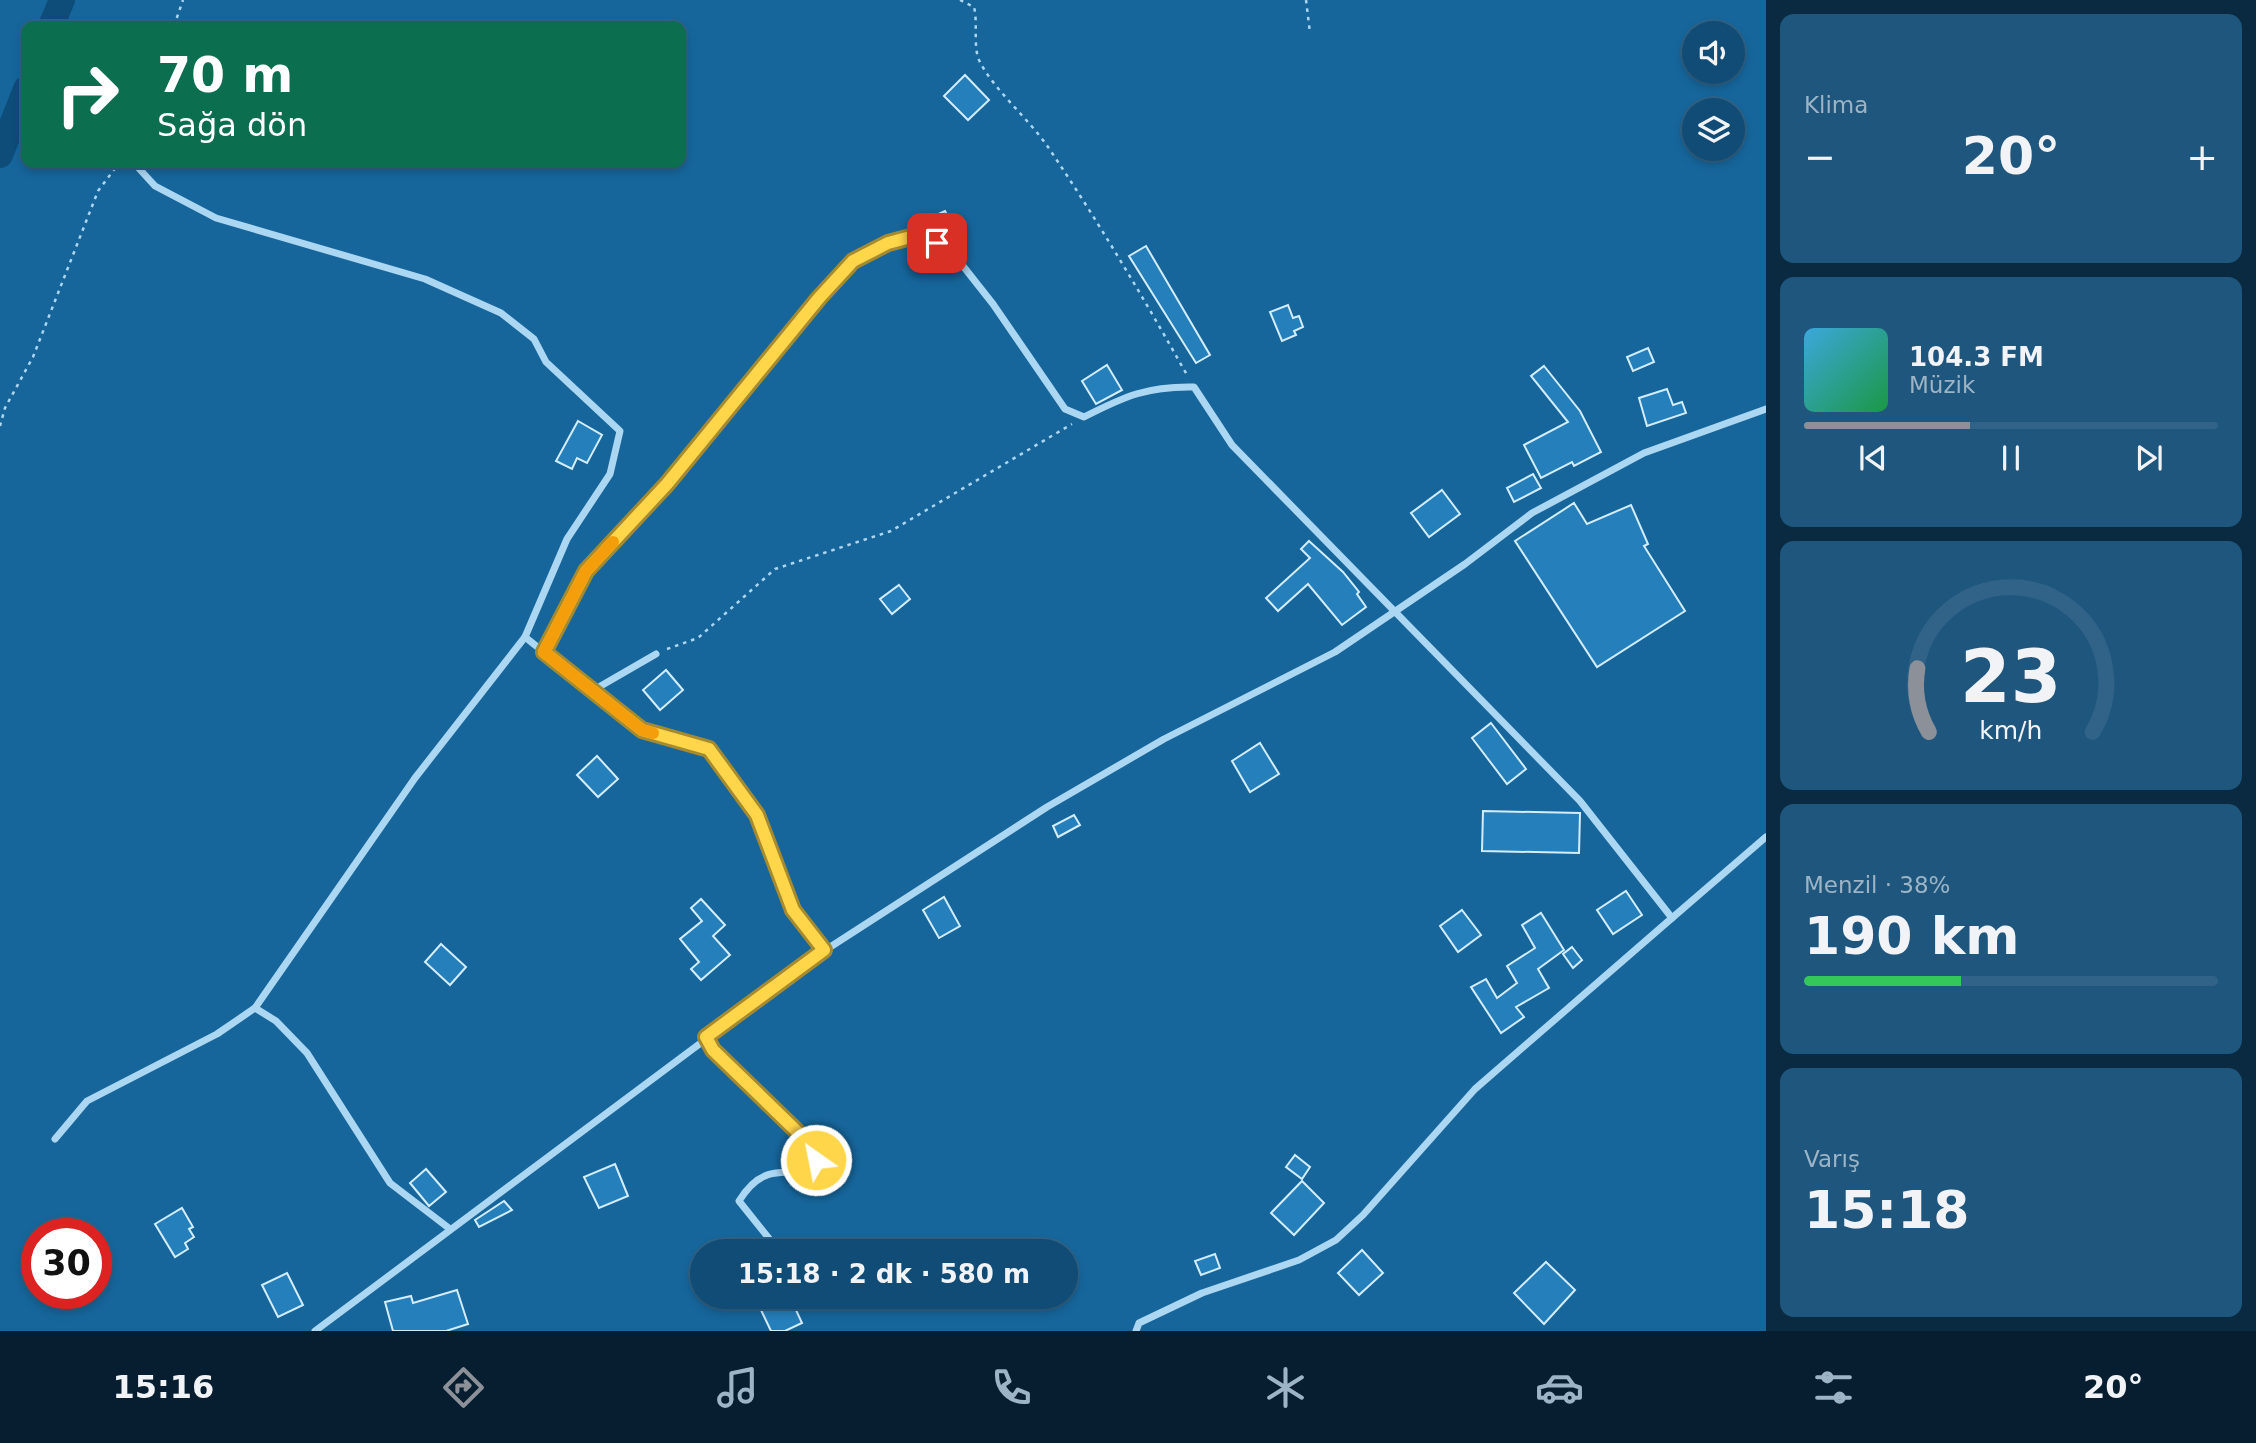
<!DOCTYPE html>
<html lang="tr">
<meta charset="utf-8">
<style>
body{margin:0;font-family:"DejaVu Sans",sans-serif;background:#1e567d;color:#f1f3f6;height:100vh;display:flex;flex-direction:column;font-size:26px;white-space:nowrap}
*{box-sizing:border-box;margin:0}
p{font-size:23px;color:#9cb4c5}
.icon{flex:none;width:38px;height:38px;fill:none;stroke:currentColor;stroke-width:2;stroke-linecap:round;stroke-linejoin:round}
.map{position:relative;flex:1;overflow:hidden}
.details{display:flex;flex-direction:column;gap:14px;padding:14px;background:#092a40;width:490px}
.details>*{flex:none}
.hud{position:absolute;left:21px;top:21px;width:665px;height:147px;border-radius:14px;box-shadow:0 4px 10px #0003,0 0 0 2px #306387;background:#0b6e4f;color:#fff;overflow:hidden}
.buttons{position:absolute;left:1682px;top:21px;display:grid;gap:14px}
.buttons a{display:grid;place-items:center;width:63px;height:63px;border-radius:50%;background:#104c75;box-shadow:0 4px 10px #0003,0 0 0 2px #306387;font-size:35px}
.speed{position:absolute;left:21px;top:1218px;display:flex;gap:14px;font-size:35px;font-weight:700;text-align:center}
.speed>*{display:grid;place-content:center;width:91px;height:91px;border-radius:50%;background:#104c75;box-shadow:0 4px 10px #0003,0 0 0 2px #306387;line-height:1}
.speed .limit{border:10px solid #d22;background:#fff;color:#111}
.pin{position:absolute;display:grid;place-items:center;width:60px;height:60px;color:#fff;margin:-30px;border-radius:14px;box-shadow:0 4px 10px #0006}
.me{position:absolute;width:77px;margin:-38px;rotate:327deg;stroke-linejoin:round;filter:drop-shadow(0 0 5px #0008)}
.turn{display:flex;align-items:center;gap:24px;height:147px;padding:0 21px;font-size:32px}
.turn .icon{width:91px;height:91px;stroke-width:2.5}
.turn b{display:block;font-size:49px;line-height:60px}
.big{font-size:52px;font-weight:700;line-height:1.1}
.details .tile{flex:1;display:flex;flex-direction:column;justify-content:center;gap:10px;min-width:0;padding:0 24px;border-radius:14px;background:#1e567d}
.details .dial{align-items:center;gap:0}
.dial svg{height:182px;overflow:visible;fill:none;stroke:#306387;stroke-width:7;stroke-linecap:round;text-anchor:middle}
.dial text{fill:#f1f3f6;stroke:none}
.song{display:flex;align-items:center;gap:21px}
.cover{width:84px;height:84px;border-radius:10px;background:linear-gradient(135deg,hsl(200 70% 55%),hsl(140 70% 35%))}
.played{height:7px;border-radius:4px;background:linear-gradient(90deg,#8c9099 40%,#306387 40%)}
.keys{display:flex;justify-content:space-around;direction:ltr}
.heat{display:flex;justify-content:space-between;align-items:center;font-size:38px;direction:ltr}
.charge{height:10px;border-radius:5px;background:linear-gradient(90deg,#34c759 38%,#306387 0)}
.trip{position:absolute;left:690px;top:1239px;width:388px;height:70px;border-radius:35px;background:#104c75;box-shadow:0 4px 10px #0003,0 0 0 2px #306387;font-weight:700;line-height:70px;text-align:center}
.tabs{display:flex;height:112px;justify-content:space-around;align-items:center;background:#061e2f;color:#9cb4c5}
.tabs .icon{width:49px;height:49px}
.tabs .on{color:#8c9099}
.tabs b{font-size:32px;color:#f1f3f6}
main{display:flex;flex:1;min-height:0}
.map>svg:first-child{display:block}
</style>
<main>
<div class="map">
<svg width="1766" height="1331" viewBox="0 0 1766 1331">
<rect width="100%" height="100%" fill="#16669c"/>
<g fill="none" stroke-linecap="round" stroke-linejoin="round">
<g stroke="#0e4d79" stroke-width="26">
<polyline points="51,26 62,0"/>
<polyline points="0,155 26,89"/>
</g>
</g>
<g fill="#257fba" stroke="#d4edfd" stroke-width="2">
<polygon points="965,75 989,100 968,120 944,96"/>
<polygon points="945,211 950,222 932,230 927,219"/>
<polygon points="1146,246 1210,355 1196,363 1129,256"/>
<polygon points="1288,305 1293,318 1299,316 1303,327 1294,331 1296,335 1282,341 1270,312"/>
<polygon points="1648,348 1654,362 1633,371 1627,357"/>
<polygon points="1107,365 1122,390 1096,404 1082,381"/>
<polygon points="1544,366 1580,411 1601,452 1574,466 1572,462 1541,478 1524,445 1568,422 1531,376"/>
<polygon points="1667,389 1673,405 1682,402 1686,413 1647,426 1639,398"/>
<polygon points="578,421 602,435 587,463 577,458 572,469 556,461"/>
<polygon points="1533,474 1541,488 1514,502 1507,488"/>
<polygon points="1442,490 1460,514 1429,537 1411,513"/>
<polygon points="1574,503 1587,524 1631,505 1648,544 1644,546 1685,611 1597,667 1515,541"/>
<polygon points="1309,541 1343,572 1359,592 1357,594 1366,607 1342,625 1308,584 1278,611 1266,598 1310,558 1301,549"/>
<polygon points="899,585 910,599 892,614 880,599"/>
<polygon points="666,670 683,690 660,710 643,690"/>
<polygon points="1491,723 1526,769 1507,784 1472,738"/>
<polygon points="1260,743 1279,774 1250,792 1232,761"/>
<polygon points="597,756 618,779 598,797 577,775"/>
<polygon points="1483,811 1580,813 1579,853 1482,851"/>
<polygon points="1074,815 1080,825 1058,837 1053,826"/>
<polygon points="1626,891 1642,915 1613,934 1597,910"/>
<polygon points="944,897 960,926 939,938 923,910"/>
<polygon points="701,899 725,925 713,936 730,955 701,980 691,969 699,962 680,939 702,921 691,908"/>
<polygon points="1462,910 1481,935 1458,952 1440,926"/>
<polygon points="1541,913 1564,950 1538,969 1549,988 1516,1007 1524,1017 1501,1033 1471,987 1486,979 1497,998 1517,983 1507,966 1535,948 1522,925"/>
<polygon points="441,944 466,967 450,985 425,962"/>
<polygon points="1572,947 1582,960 1573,968 1563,954"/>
<polygon points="1295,1155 1310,1167 1302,1179 1286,1167"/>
<polygon points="615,1164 628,1196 599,1208 584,1177"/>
<polygon points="426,1169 446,1192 429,1206 410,1183"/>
<polygon points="1302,1181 1324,1203 1294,1235 1271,1213"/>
<polygon points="504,1201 512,1210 479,1227 475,1220"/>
<polygon points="182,1208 193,1227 189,1229 194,1237 185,1243 188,1249 175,1257 155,1224"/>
<polygon points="1362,1250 1383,1273 1359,1295 1338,1273"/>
<polygon points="1215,1254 1220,1268 1201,1275 1195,1261"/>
<polygon points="1546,1262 1575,1290 1544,1324 1514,1293"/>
<polygon points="287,1273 303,1305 278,1317 262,1285"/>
<polygon points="457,1290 468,1324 446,1331 393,1331 385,1302 411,1296 413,1303"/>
<polygon points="790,1297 802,1323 785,1331 771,1331 761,1310"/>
</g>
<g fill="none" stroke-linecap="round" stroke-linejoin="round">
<g stroke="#acd7f3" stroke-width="2.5" stroke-dasharray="3.5 5" stroke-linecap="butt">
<path d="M960 0 974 7C978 23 973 46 979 60 992 88 1029 119 1048 147 1098 221 1143 297 1187 375"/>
<polyline points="1306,0 1310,33"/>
<polyline points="174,26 183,0"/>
<polyline points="0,426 5,408 33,357 98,191 119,163"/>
<polyline points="667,649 698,638 775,569 891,531 1072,424"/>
</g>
<g stroke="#acd7f3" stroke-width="7">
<polyline points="134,163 155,186 216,218 425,279 501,313 534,339 546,362 620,431 610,474 567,539 525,637 642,731 709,749 757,815 793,910 824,951"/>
<path d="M544 652 586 571 667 484 819 298 853 261 889 243 922 234 952 252 993 304 1065 409 1084 417C1125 396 1148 386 1194 387L1232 445 1580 801 1672 918 1475 1089 1363 1215 1336 1240 1299 1260 1202 1293 1139 1323 1136 1331"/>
<polyline points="592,691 656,654"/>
<polyline points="1672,918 1766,837"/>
<polyline points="255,1008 276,1021 307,1053 390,1183 450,1229"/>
<path d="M706 1037 713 1050 813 1148 816 1160 808 1173C775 1171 758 1170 739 1201L779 1251"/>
<polyline points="55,1139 87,1101 217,1034 255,1008 415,778 525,637"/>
<polyline points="806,1297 811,1306"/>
<polyline points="315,1331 824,951 1047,807 1164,739 1335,652 1465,564 1532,513 1644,453 1766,409"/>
</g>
</g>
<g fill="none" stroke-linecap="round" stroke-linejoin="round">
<defs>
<polyline id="route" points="816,1160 813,1147 713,1050 706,1037 824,950 793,910 757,815 709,749 642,730 544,652 586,571 667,484 819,298 853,261 888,243 922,234 937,243"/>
</defs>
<use href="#route" stroke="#a68a30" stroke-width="18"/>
<use href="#route" stroke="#ffd54a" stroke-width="12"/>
<polyline stroke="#f59e0b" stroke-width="12" points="613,542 586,571 544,652 642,730 653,733"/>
</g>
</svg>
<div class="buttons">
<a><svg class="icon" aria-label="sound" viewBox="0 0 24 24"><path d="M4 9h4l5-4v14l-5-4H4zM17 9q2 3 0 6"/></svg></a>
<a><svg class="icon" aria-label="layers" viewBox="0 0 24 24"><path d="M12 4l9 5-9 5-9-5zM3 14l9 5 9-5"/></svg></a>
</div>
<div class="speed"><div class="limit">30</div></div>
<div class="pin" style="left:937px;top:243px;background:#d93025"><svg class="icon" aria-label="arrive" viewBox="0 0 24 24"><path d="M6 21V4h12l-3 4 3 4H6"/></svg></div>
<svg class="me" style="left:816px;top:1160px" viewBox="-20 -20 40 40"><circle r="17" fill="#ffd54a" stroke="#fff" stroke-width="3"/><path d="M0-11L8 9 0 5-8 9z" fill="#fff"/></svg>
<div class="trip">15:18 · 2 dk · 580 m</div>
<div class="hud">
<div class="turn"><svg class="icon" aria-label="right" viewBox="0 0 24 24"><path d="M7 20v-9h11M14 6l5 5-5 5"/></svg><div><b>70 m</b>Sağa dön</div></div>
</div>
</div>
<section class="details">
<div class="tile"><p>Klima</p>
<div class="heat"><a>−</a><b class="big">20°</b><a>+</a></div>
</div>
<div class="tile">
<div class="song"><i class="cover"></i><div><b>104.3 FM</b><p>Müzik</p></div></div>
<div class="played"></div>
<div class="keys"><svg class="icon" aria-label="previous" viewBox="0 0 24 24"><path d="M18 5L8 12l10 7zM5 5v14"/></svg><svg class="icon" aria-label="pause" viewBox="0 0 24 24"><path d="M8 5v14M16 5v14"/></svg><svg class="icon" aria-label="next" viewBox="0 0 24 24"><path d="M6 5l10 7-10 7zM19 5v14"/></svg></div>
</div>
<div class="tile dial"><svg viewBox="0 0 100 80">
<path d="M14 69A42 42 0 1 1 86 69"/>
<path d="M14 69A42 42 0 0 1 9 41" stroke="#8c9099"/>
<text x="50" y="56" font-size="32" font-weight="700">23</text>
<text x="50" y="72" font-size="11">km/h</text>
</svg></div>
<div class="tile"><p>Menzil · 38%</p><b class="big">190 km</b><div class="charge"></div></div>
<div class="tile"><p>Varış</p><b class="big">15:18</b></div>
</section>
</main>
<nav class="tabs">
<b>15:16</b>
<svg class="icon on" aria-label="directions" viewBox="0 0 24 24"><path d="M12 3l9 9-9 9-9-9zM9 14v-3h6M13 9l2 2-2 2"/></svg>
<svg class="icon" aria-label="music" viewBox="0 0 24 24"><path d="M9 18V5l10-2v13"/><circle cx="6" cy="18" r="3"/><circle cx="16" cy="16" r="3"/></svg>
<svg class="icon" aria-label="phone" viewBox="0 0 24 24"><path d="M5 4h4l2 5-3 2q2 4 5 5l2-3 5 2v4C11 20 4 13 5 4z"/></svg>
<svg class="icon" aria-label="climate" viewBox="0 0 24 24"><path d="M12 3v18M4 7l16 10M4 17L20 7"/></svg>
<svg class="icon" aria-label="car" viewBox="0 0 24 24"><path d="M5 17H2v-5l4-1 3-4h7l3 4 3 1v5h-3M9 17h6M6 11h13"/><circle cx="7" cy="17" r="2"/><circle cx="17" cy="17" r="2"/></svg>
<svg class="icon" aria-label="filters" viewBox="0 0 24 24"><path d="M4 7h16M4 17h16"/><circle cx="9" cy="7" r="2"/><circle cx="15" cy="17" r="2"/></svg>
<b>20°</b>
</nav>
